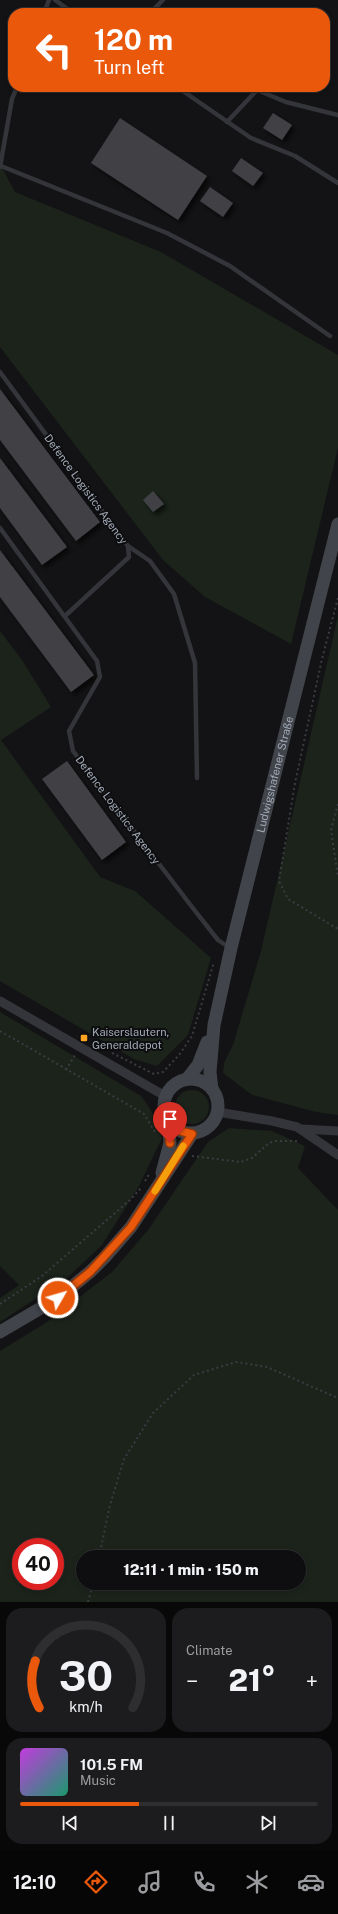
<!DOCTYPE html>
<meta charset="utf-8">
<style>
body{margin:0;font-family:"Public Sans",sans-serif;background:#1c1c1e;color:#f1f3f6;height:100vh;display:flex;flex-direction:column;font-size:15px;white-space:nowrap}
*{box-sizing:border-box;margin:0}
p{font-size:13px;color:#9b9c9f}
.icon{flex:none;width:22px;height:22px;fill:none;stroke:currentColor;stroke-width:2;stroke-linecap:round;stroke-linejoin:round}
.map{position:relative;height:1602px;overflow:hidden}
.sheet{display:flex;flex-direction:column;gap:6px;padding:6px;background:#080809;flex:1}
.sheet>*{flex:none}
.hud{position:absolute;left:8px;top:8px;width:322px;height:84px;border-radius:16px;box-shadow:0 2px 6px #0003,0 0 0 1px #2e2e30;background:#ea580c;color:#fff;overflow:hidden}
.speed{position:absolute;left:12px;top:1538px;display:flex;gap:8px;font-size:20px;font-weight:700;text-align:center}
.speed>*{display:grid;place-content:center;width:52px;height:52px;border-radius:50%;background:#0e0e10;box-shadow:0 2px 6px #0003,0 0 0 1px #2e2e30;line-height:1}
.speed .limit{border:6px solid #d22;background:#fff;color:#111}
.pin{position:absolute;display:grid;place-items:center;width:34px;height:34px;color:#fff;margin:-41px -17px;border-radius:50% 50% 50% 0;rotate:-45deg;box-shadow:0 0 4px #0007}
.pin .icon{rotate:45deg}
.me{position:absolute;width:44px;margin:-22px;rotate:52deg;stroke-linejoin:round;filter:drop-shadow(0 0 3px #0008)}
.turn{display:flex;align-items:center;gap:14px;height:84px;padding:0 20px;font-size:18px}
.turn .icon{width:52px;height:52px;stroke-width:2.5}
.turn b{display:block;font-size:28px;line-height:34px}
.big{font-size:30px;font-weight:800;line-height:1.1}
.sheet .tile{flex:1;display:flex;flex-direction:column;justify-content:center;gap:6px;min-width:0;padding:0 14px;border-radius:16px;background:#1c1c1e}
.sheet .dial{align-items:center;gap:0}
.dial svg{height:104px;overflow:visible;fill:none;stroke:#2e2e30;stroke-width:7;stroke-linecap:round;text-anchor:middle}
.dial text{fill:#f1f3f6;stroke:none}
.song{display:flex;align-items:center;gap:12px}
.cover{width:48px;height:48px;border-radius:6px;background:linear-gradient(135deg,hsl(290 70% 55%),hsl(160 70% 35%))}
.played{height:4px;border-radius:2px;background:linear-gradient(90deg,#ea580c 40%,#2e2e30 40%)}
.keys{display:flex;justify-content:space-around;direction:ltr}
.heat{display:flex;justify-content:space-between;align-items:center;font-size:22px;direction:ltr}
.sheet .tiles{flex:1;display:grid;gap:6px;grid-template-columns:1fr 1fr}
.tile:last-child{grid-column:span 2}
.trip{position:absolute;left:76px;top:1550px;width:230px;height:40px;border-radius:20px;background:#0e0e10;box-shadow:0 2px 6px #0003,0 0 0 1px #2e2e30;font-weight:800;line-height:40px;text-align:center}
.tab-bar{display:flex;height:64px;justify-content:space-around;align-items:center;background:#060606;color:#9b9c9f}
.tab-bar .icon{width:28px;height:28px}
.tab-bar .active{color:#ea580c}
.tab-bar b{font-size:18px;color:#f1f3f6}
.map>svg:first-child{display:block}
</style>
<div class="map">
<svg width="338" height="1602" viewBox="0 0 338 1602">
<defs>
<filter id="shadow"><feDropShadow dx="3.5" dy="3.5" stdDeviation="2" flood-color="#0009"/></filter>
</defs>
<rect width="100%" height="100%" fill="#131315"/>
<g fill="#1b231b" fill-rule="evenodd">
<polygon points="0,164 15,192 161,252 338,355 338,448 291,644 205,597 163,560 0,347"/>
<polygon points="338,616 338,1115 316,1112 252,1095 223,1073 224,1063 233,1045 261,951"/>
<polygon points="0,631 22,660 51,707 1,740 100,877 135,891 211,958 188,1035 157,1066 134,1059 0,981"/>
<path d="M0 1012 141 1096C151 1108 158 1123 162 1138L139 1186 102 1245 66 1279 0 1322V1298L19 1285 0 1266Z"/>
<circle cx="192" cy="1107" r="17"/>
<path d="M229 1128 272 1131 305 1146 298 1168 338 1210V1602H0V1351L47 1322 112 1272 148 1230 208 1142ZM21 1547H55V1581H21ZM83 1557H299V1583H83Z"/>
</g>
<g fill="#3f4145" filter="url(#shadow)">
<polygon points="273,113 292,125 282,140 263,128"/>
<polygon points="120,118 207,176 178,220 91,163"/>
<polygon points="241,158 263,173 253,186 232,171"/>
<polygon points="210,187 233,203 223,217 200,201"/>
<polygon points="0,389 100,522 76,541 0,440"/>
<polygon points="0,458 67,547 42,565 0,508"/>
<polygon points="153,491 164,504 153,512 143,500"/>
<polygon points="0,550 94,675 71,692 0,597"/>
<polygon points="67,761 126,842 102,860 42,779"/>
</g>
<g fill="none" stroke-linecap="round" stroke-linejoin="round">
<g stroke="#3a3c41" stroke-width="2" stroke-dasharray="2 3" stroke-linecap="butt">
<polyline points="338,598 322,659 295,783 279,881 288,899 338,929"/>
<polyline points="338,804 331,830 338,877"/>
<polyline points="0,1031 144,1114 156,1134"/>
<polyline points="112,1053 154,1074 163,1072 179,1055 192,1036 214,962"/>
<polyline points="66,1070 75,1055"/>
<polyline points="192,1156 241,1162 252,1158 269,1143 275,1141 298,1141"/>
<polyline points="145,1181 150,1173"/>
<polyline points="0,1304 42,1276 130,1200 141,1188"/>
<polyline points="99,1557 110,1505 124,1459 153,1413 194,1375 236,1362 267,1367 338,1398"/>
<polyline points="88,1602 93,1583"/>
</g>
<g stroke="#34353a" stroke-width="4.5">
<polyline points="55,0 73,13"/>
<polyline points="44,13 49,0"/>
<polyline points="150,13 163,0"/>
<polyline points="177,87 251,138 295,156 338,183"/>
<polyline points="227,122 257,90 286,102 338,115"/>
<polyline points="1,166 167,233 230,266 330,336"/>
<polyline points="0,167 12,99 17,87"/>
<polyline points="0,372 128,546 129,557 65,616"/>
<polyline points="0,528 97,661 100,677 69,731 73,751 192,907 218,940 230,948"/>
<polyline points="128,546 150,561 174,594 195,663 197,778"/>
</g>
<g stroke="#34353a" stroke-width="9">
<polyline points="0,1001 165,1096"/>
<polyline points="218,1112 272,1121 297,1127 338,1155"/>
<polyline points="302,1129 338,1131"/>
</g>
<g stroke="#41444a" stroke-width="13">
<circle cx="191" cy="1106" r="27"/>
<polyline points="187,1079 198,1065 207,1042"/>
<path id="s1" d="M212 1089 210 1072 214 1025 231 948 338 524"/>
<polyline points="162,1173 170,1143 168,1122"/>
<polyline points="0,1332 58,1298 90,1272 105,1257 131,1227 192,1134"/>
</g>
</g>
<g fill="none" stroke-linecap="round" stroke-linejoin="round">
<defs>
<polyline id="route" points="58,1298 90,1272 131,1227 192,1134 177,1130 168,1122 170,1143"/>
</defs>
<use href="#route" stroke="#983908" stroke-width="10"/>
<use href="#route" stroke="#ea580c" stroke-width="7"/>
<polyline stroke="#f59e0b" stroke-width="7" points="155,1191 183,1146"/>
</g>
<rect fill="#ffa521" stroke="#0e0e10" stroke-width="1.5" x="80" y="1034" width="8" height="8" rx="2"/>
<g text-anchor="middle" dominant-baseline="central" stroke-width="4" stroke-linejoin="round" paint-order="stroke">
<g font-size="11" fill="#a3abb7" stroke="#0e0e10">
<text transform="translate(86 489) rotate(54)">Defence Logistics Agency</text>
<text stroke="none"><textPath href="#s1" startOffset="322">Ludwigshafener Straße</textPath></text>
<text transform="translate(118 810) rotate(53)">Defence Logistics Agency</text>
</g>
<g font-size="11" fill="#a3abb7" stroke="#0e0e10" text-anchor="start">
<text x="92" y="1032">Kaiserslautern,<tspan x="92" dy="13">Generaldepot</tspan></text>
</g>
</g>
</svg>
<div class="speed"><div class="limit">40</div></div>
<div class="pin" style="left:170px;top:1143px;background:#d93025"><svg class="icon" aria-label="arrive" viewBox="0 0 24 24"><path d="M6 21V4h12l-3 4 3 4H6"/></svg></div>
<svg class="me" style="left:58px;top:1298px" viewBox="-20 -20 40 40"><circle r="17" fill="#ea580c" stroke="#fff" stroke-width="3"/><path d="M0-11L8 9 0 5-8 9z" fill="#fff"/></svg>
<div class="trip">12:11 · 1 min · 150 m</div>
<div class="hud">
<div class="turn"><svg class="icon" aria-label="left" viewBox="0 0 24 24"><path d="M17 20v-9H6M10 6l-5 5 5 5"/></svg><div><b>120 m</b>Turn left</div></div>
</div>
</div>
<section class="sheet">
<div class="tiles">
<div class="tile dial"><svg viewBox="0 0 100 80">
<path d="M14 69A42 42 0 1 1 86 69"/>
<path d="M14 69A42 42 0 0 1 11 33" stroke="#ea580c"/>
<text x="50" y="56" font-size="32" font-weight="700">30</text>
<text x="50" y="72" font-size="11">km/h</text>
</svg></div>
<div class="tile"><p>Climate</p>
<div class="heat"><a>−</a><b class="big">21°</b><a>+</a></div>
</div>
<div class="tile">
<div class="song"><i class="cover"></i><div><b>101.5 FM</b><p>Music</p></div></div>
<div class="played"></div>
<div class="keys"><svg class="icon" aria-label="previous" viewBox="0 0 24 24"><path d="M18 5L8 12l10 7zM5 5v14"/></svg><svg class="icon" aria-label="pause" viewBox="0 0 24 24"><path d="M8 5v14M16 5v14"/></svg><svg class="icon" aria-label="next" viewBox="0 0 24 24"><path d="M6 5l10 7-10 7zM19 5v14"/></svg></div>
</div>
</div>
</section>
<nav class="tab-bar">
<b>12:10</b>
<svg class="icon active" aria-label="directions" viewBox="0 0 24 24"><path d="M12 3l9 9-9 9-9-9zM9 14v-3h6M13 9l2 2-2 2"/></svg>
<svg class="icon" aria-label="music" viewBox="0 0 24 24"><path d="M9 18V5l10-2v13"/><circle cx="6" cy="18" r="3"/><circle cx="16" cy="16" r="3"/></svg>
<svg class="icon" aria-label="phone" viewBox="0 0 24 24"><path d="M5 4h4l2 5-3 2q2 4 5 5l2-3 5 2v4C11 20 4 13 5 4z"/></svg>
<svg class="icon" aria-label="climate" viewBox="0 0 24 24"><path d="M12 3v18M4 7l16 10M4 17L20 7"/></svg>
<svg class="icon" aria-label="car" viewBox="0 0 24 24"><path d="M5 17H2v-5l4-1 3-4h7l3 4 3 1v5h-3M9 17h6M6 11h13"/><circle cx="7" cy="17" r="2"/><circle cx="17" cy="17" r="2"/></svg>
</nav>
